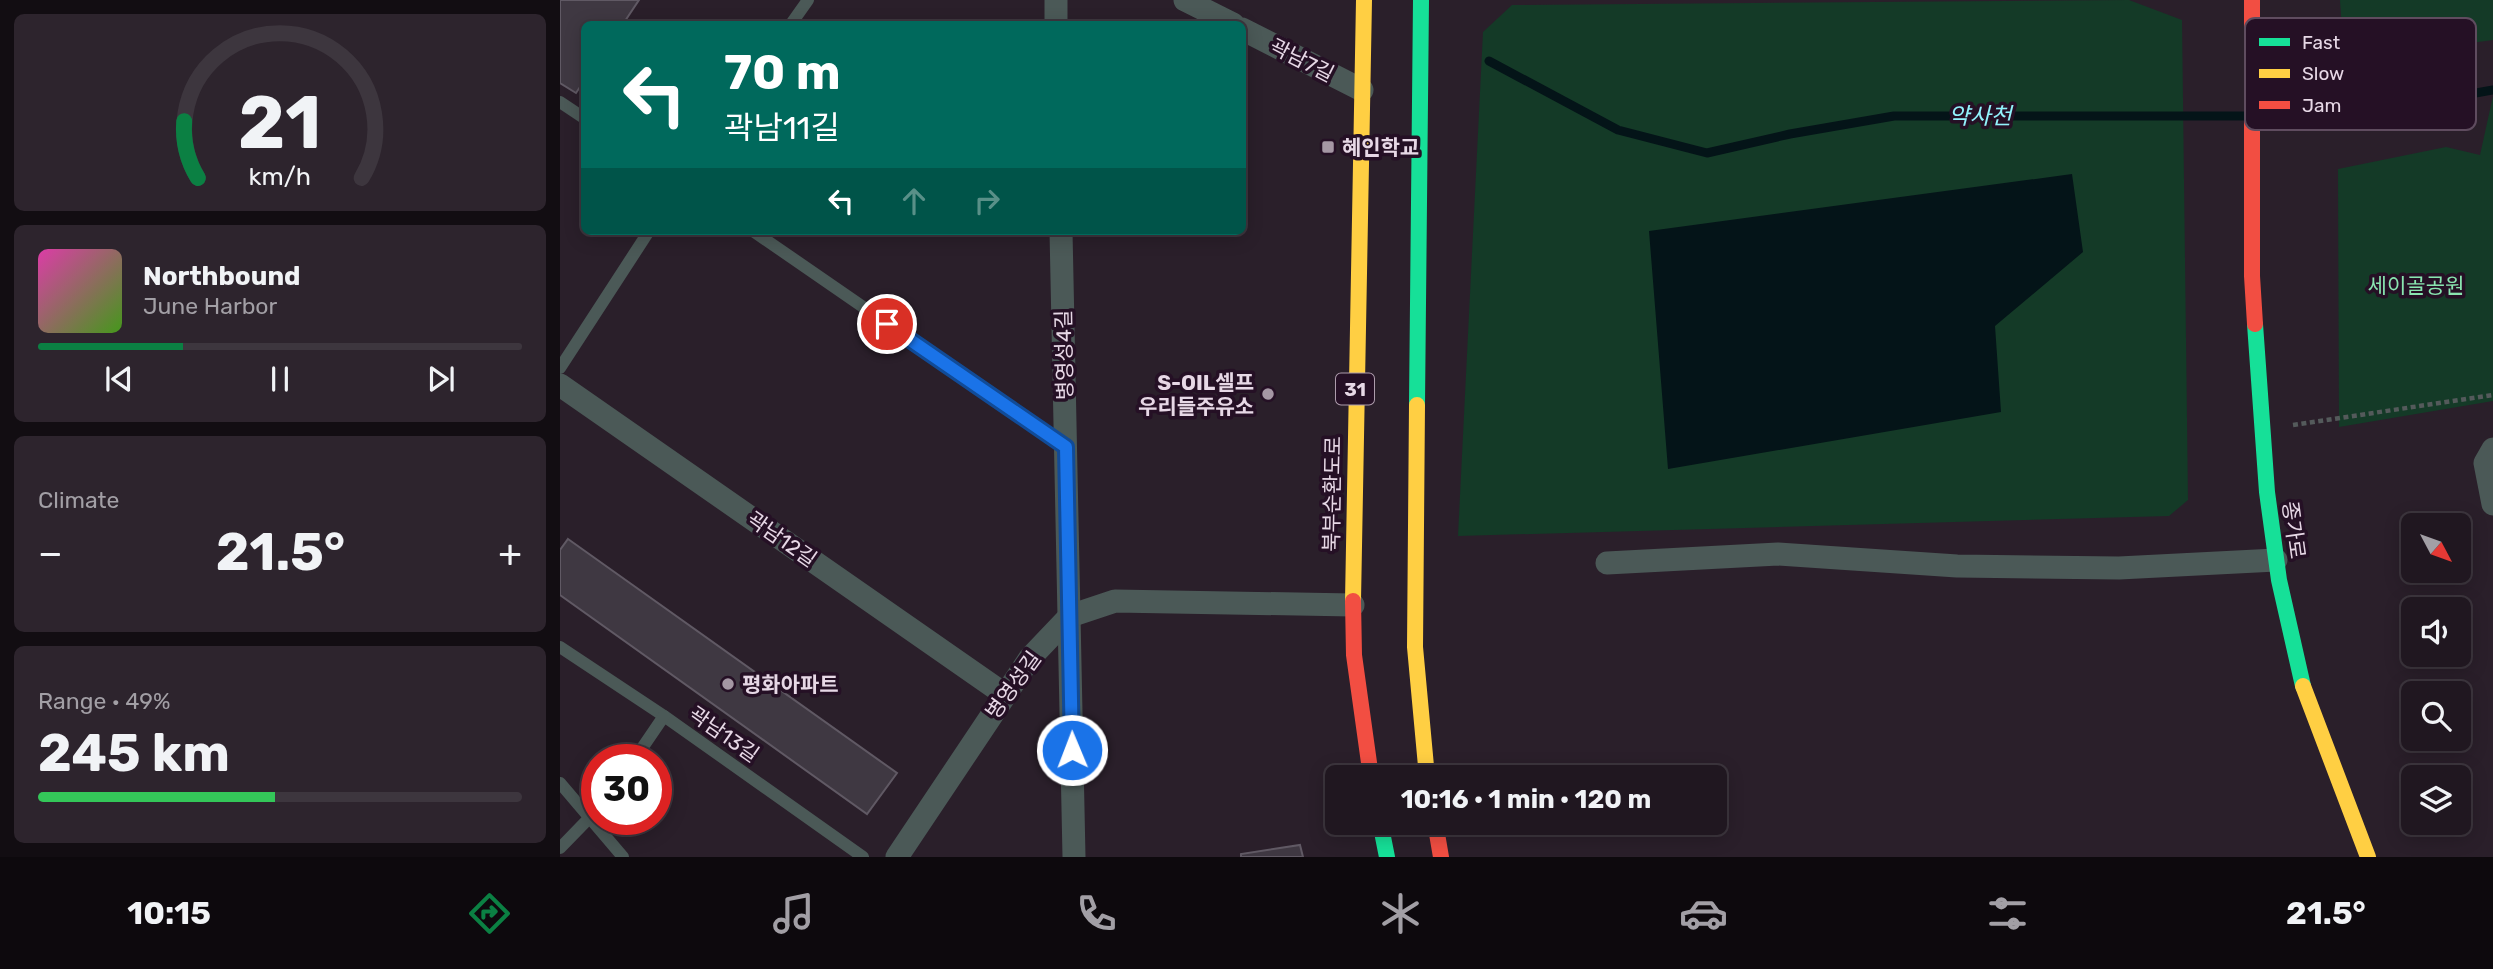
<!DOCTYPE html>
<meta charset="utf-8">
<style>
body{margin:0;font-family:Rubik,"Noto Sans KR",sans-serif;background:#2d242d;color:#f1f3f6;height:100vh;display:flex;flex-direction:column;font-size:26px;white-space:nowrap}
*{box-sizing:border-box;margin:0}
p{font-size:23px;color:#a29fa5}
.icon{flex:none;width:38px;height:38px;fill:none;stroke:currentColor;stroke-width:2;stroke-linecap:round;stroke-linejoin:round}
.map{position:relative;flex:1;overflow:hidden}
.details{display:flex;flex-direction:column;gap:14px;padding:14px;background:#120d12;width:560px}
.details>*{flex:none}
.banner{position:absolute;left:21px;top:21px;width:665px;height:214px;border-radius:10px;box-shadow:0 4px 18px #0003,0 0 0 2px #3d363e;background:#00695c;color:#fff;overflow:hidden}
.needle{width:46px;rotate:131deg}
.tools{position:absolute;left:1841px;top:513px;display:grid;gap:14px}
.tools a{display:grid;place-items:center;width:70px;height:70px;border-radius:10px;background:#201720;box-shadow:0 4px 18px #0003,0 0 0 2px #3d363e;font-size:35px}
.speed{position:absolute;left:21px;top:744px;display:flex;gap:14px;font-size:35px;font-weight:700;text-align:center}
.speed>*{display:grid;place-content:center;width:91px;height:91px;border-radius:50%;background:#201720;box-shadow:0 4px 18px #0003,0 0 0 2px #3d363e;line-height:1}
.speed .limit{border:10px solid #d22;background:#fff;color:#111}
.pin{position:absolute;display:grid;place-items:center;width:60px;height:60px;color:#fff;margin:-30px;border:4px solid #fff;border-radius:50%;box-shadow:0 2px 7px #0007}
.me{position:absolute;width:77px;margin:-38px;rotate:359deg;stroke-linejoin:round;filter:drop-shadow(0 0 5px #0008)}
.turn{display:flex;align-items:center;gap:24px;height:147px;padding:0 28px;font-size:32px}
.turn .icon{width:91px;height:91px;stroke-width:2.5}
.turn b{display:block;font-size:49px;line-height:60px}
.lanes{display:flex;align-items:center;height:66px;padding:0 28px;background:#0003;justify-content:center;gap:35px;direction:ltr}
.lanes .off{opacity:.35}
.big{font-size:52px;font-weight:700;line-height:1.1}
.details .widget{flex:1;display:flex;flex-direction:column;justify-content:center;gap:10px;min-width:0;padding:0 24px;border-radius:10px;background:#2d242d}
.details .dial{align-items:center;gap:0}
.dial svg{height:182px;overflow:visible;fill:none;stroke:#3d363e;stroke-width:7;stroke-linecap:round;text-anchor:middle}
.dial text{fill:#f1f3f6;stroke:none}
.song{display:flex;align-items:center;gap:21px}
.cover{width:84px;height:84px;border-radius:10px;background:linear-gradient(135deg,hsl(320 70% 55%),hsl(100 70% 35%))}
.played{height:7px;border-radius:4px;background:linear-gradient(90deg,#0b8043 30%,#3d363e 30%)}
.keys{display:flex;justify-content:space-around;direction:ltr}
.heat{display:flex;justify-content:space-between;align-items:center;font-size:38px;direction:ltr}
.charge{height:10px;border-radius:5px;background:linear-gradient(90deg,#34c759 49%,#3d363e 0)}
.trip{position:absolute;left:765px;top:765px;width:402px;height:70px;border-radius:10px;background:#201720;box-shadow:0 4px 18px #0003,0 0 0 2px #3d363e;font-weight:700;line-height:70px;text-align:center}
.tabs{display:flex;height:112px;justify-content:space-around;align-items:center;background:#0d090d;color:#a29fa5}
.tabs .icon{width:49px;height:49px}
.tabs .active{color:#0b8043}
.tabs b{font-size:32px;color:#f1f3f6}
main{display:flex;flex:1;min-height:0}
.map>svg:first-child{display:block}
</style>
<main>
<section class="details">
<div class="widget dial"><svg viewBox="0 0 100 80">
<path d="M14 69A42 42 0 1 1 86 69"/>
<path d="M14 69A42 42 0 0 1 8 44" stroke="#0b8043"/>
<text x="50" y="56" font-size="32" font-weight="700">21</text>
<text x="50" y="72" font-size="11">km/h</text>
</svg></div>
<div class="widget">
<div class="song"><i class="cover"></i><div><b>Northbound</b><p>June Harbor</p></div></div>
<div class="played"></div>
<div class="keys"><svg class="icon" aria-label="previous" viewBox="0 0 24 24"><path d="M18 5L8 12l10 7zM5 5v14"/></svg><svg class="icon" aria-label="pause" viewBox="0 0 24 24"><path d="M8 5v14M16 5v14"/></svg><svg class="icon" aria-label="next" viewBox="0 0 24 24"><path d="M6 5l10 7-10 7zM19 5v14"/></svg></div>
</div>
<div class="widget"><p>Climate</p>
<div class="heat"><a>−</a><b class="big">21.5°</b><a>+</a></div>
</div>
<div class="widget"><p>Range · 49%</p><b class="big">245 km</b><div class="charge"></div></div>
</section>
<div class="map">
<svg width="1933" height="857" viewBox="0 0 1933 857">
<rect width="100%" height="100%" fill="#2a1f2a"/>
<g fill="#143a27">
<polygon points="1569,0 1622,20 1628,500 1609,516 898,536 923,32 952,5"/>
<polygon points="1780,0 1933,0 1933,40 1784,60"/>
<polygon points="1933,96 1933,401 1779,427 1778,169 1886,147 1920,155"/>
</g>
<polygon fill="#041418" points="1512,174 1523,252 1435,326 1441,412 1108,469 1089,231"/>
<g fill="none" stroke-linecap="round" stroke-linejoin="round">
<g stroke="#041418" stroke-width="9">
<polyline points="929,61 1058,130 1147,153 1230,134 1334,116 1685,116"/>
<polyline points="1699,115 1797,114 1933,90"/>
</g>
</g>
<g fill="#3f3842" stroke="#605964" stroke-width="2">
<polygon points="0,0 79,0 63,24 24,24 24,81 16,93 0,83"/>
<polygon points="8,539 337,773 307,814 0,595 0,550"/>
<polygon points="740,845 743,857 681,857 681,854"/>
</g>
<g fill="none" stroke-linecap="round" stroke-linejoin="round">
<polyline stroke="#545a5b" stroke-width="4.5" stroke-dasharray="5 3.5" stroke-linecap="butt" points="1733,425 1933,395"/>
<g stroke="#4b5957" stroke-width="12">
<polyline points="231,24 248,0"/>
<polyline points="0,102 24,118"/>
<polyline points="193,231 506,447"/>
<polyline points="0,368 89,231"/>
<polyline points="0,647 104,716 303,857"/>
<polyline points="74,760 104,716"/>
<polyline points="0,783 63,857"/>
<polyline points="0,848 37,810"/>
</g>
<g stroke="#4b5957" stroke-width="23">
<polyline points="496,0 496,24"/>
<polyline points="625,0 673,24"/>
<polyline points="682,29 802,90"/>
<polyline points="501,231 514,857"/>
<polyline points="0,385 444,694"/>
<polyline points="1933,449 1925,463 1933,504"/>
<polyline points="1047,563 1218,554 1397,566 1559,568 1716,560"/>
<polyline points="337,857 470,658 510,616 555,601 793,605"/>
</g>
<g stroke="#16e098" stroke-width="16">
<polyline points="1695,324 1707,492 1719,580 1743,686"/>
<polyline points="857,405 861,0"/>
<polyline points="820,822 827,857"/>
</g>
<g stroke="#ffcf43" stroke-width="16">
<polyline points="857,405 855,647 867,777"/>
<polyline points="793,601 804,0"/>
<polyline points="1743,686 1808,857"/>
</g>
<g stroke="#f24e42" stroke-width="16">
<polyline points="1692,0 1692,276 1695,324"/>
<polyline points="793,601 794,655 811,777"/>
<polyline points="875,822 881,857"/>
</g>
</g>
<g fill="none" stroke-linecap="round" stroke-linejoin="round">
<defs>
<polyline id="route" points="327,324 506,447 512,750"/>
</defs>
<use href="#route" stroke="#114b97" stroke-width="18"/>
<use href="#route" stroke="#1a73e8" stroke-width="12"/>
</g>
<g fill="#a597a4" stroke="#251025" stroke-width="2.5">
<rect x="761" y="140" width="14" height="14" rx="3.5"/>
<circle cx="708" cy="394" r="7"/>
<circle cx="168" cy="684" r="7"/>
</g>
<g text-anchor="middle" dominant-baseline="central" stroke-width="7" stroke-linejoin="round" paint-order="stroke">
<rect fill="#251025" stroke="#ad9cac" stroke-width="2" x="776" y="373.5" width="38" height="31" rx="5"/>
<g font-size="19" font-weight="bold" fill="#e7d8e6">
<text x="795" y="389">31</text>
</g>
<g font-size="21" fill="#e7d8e6" stroke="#251025">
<text transform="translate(742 60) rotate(27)">곽남7길</text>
<text transform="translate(504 355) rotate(-91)">병영성4길</text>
<text transform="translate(772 494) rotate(-89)">북부순환도로</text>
<text transform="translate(1734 530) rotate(82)">종가로</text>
<text transform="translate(222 539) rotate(35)">곽남12길</text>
<text transform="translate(453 685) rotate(-54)">병영성길</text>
<text transform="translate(164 734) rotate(35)">곽남13길</text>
</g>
<g font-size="21" font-weight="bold" fill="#e7d8e6" stroke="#251025" text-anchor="start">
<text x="782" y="147">혜인학교</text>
<text x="694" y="382" text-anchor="end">S-OIL셀프<tspan x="694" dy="24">우리들주유소</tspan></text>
<text x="182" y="684">평화아파트</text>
</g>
<g font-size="21" fill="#89e5b0" stroke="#251025">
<text x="1856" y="285">세이골공원</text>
</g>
<g font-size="23" font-style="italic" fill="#92f3fc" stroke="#251025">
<text x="1420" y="116">약사천</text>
</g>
</g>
<rect x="1685" y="18" width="231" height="112" rx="10" fill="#251025" stroke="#5f4c5f" stroke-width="2"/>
<rect x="1699" y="38" width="31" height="8" fill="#16e098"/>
<rect x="1699" y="69" width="31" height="9" fill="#ffcf43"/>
<rect x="1699" y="101" width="31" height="8" fill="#f24e42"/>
<g font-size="19" fill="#e7d8e6">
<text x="1742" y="49">Fast</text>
<text x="1742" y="80">Slow</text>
<text x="1742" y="112">Jam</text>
</g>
</svg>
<div class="tools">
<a><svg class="needle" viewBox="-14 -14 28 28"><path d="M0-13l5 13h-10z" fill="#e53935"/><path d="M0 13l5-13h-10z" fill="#a29fa5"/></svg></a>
<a><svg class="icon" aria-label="sound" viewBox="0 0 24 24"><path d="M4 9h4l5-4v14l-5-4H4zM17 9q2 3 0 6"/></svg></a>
<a><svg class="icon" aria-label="search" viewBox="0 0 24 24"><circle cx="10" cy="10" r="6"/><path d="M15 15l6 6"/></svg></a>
<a><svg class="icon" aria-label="layers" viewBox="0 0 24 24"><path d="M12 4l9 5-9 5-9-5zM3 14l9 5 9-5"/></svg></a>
</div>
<div class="speed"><div class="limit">30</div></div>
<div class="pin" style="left:327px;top:324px;background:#d93025"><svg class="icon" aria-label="arrive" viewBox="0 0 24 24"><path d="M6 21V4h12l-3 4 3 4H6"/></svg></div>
<svg class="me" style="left:512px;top:750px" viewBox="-20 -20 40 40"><circle r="17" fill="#1a73e8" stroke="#fff" stroke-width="3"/><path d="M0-11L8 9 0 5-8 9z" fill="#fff"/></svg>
<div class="trip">10:16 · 1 min · 120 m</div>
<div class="banner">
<div class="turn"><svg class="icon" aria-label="left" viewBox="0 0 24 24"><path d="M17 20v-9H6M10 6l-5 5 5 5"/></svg><div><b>70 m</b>곽남11길</div></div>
<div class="lanes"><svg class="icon" aria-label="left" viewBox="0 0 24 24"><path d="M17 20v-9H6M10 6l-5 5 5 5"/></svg><svg class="icon off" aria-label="ahead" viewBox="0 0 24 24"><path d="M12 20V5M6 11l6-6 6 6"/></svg><svg class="icon off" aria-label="right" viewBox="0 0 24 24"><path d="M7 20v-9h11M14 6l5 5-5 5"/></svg></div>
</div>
</div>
</main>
<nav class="tabs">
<b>10:15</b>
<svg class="icon active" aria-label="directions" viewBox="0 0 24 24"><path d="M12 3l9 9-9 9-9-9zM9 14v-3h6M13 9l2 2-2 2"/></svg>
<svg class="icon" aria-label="music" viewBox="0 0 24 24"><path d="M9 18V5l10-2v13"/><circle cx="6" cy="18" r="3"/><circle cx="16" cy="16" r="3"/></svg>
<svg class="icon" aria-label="phone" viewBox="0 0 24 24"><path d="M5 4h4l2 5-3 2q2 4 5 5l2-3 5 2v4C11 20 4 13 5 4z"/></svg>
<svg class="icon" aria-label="climate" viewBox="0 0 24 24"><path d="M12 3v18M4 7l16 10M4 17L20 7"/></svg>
<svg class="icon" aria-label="car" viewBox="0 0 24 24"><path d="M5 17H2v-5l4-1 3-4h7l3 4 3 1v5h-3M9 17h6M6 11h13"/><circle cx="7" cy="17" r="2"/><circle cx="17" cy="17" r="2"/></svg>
<svg class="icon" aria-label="filters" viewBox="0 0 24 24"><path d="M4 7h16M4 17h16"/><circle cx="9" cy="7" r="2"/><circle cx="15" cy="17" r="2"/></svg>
<b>21.5°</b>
</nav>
